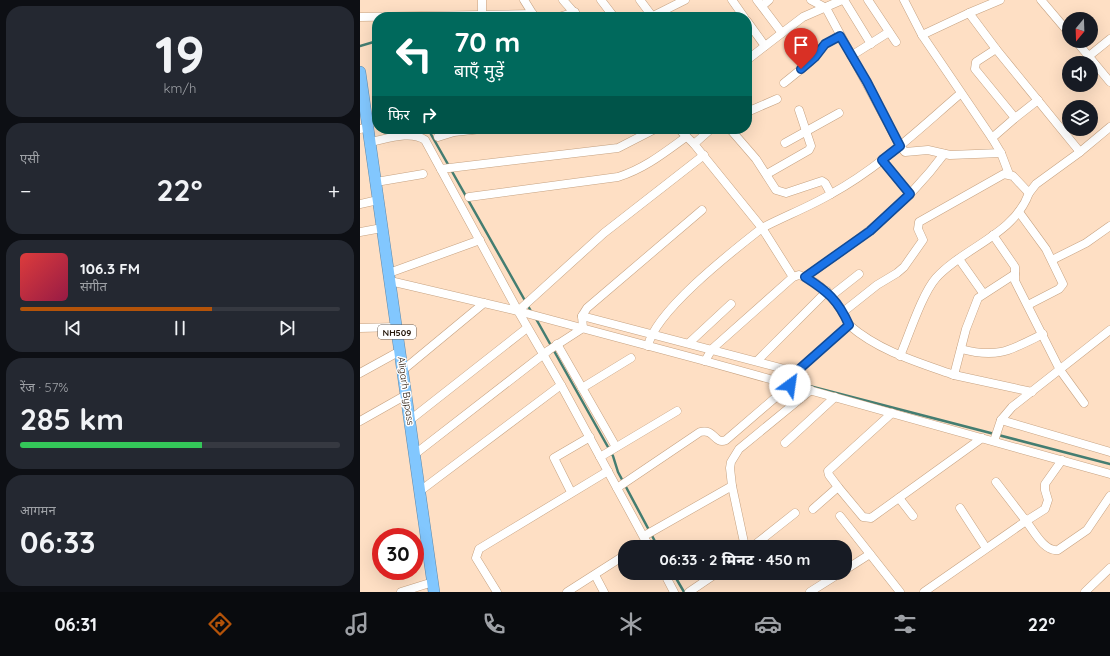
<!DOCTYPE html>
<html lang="hi">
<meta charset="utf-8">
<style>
body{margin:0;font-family:Quicksand,"Noto Sans Devanagari",sans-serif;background:#242831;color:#f1f3f6;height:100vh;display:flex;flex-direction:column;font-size:15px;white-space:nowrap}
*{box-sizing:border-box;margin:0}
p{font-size:13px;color:#9ea1a6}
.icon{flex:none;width:22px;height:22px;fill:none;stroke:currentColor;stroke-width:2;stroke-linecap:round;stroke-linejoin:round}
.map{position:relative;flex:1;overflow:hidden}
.panel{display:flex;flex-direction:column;gap:6px;padding:6px;background:#0d0f14;width:360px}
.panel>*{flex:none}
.top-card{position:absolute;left:12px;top:12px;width:380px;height:122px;border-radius:16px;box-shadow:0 4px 16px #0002;background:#00695c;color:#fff;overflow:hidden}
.needle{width:26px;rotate:199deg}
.tools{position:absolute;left:702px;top:12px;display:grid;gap:8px}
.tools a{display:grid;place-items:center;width:36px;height:36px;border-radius:50%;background:#171b24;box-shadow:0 4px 16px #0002;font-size:20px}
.speed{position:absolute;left:12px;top:528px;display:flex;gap:8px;font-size:20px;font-weight:700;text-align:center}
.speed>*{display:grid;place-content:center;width:52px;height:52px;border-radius:50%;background:#171b24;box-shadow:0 4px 16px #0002;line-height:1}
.speed .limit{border:6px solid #d22;background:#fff;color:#111}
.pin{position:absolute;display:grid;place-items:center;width:34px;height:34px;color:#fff;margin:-41px -17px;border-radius:50% 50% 50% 0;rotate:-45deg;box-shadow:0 0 4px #0007}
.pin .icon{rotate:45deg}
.me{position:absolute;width:44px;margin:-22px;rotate:31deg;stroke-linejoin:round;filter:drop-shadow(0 0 3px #0008)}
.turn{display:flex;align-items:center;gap:14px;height:84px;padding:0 16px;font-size:18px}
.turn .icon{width:52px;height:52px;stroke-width:2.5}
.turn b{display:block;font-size:28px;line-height:34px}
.then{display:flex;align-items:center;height:38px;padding:0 16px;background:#0003;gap:8px;font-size:15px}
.big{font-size:30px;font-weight:800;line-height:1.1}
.panel .card{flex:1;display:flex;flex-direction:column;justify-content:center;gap:6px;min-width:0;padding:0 14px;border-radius:16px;background:#242831}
.panel .dial{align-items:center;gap:0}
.dial b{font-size:52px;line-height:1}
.song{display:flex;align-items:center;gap:12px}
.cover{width:48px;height:48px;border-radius:6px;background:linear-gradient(135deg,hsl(0 70% 55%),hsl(340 70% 35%))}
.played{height:4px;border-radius:2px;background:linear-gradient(90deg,#b45309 60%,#363941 60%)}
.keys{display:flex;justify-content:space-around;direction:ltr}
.heat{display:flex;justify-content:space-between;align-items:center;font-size:22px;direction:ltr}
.charge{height:6px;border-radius:3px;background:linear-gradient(90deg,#34c759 57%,#363941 0)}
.trip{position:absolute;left:258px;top:540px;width:234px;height:40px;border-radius:16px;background:#171b24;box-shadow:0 4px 16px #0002;font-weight:800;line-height:40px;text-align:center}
.menu{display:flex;height:64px;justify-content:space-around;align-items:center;background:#090b0e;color:#9ea1a6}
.menu .icon{width:28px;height:28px}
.menu .selected{color:#b45309}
.menu b{font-size:18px;color:#f1f3f6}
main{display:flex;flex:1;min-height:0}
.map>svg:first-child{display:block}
</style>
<main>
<section class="panel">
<div class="card dial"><b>19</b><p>km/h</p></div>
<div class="card"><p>एसी</p>
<div class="heat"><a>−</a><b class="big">22°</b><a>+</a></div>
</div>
<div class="card">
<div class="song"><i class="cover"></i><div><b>106.3 FM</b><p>संगीत</p></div></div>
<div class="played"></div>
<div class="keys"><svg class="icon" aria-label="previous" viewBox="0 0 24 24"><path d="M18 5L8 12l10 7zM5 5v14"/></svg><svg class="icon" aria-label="pause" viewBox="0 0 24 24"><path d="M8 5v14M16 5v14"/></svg><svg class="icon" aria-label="next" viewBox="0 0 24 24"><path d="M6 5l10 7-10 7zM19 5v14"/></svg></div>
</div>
<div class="card"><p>रेंज · 57%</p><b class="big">285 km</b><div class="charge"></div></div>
<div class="card"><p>आगमन</p><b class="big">06:33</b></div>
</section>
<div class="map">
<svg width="750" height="592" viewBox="0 0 750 592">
<rect width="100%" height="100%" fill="#fedfc4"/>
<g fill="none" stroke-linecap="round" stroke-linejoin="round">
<g stroke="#447d71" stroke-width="2.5">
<polyline points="0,46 17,41"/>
<polyline points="68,129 172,313"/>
<polyline points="175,317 253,456 258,472 298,547"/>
<polyline points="434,382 750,464"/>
<polyline points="313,573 324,592"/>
</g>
<defs>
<g id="minor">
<polyline points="122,0 122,15"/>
<polyline points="164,0 174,16"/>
<polyline points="203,0 218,17"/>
<polyline points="241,0 254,17"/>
<polyline points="280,0 292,16"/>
<polyline points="372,0 384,17"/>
<polyline points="397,0 422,33 443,17 482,0"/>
<polyline points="451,0 466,8 540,146 545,152 568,150 590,155 641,153"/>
<polyline points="484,0 511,44"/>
<polyline points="508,0 536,42"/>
<polyline points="544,0 562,35 632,138 641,153 649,174"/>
<polyline points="681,0 709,33"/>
<polyline points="402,6 409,0"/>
<polyline points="609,13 640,0"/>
<polyline points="0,17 173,14"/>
<polyline points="199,17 215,12"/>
<polyline points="291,17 325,0"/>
<polyline points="387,21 405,46"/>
<polyline points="562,35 609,13 636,49 720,152 750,127"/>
<polyline points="716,41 750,82"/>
<polyline points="636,49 616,62 615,69 655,118 678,100"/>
<polyline points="491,56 529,32"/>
<polyline points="729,56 750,39"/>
<polyline points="387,60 422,33"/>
<polyline points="424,83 450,62 465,44 480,36"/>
<polyline points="387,112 417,99"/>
<polyline points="0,129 8,127"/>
<polyline points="319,129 334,144 351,129"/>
<polyline points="370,129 396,159 416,190 426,193 462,181 465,183 471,194"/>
<polyline points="78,137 94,132 121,129"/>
<polyline points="632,138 655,118"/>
<path d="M10 142C26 139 51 130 65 140L158 311 345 361 750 474"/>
<polyline points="425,143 479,113"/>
<polyline points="522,160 550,194"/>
<polyline points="81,169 258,148 295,129"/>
<polyline points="407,174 449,150 451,146 439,110"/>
<polyline points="16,182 63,174"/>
<path d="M109 197 258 177C284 169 304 153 326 137"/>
<polyline points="0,204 18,200"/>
<polyline points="659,212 686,249 703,284 699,289 668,305"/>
<polyline points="0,232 22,228"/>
<polyline points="633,235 655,267 655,281 700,370 724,403"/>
<polyline points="599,259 623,293"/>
<polyline points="692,260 726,243 750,226"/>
<polyline points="29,273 120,240"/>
<path d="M433 277 402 228C425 216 449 207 471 194 519 168 559 129 600 94"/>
<path d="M445 277C499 240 544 208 584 154"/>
<polyline points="30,281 158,311 201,385 289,547"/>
<polyline points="471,296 499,274"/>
<polyline points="158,311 244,233 344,155"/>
<polyline points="483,312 517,285 537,273 544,267 563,240 558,229 559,222 644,174 653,176 669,193 676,184 720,152"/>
<polyline points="222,316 436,372"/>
<polyline points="0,328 37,327"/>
<polyline points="329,343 371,304"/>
<polyline points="197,344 256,447"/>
<path d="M288 346C295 311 374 250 402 228L334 144"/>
<path d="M601 349C638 359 651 350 683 334"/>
<path d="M540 356C549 335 562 294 576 278 604 247 654 235 669 193"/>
<path d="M345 361 352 349 433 277 439 275C462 282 479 303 489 325"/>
<polyline points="397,361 467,291"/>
<polyline points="43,370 124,303"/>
<polyline points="0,373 40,351"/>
<polyline points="594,375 672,392"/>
<polyline points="222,388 271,358"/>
<polyline points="50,420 167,328"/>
<polyline points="641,420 750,452"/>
<polyline points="0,421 46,395"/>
<polyline points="634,441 641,420 652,407 750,330"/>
<polyline points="425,443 475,397"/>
<polyline points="55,454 189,350 223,328 222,316 227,308 342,210"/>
<polyline points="240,457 317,411"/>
<polyline points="636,482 666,521 685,509 688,500 685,490 685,484 702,460"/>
<polyline points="478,487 469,475 468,471 532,413"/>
<path d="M257 488 340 432C355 428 354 445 366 440L430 385 436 372 489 325C519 351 557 362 594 375L606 329 618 298 655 274"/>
<polyline points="60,491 201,385"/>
<polyline points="211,492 194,458 230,437"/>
<polyline points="539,498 553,516"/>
<polyline points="600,508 626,548"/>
<polyline points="453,509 478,487 503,517 511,518 622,438"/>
<polyline points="480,516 540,592"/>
<polyline points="284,536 372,486"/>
<polyline points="277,547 286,541"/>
<polyline points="385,547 372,486 370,468 371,462 379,449 451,390"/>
<polyline points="392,547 435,513"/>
<polyline points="485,570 510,554"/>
<polyline points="304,573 314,592"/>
<polyline points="235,575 244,592"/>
<polyline points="41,592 73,582"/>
<polyline points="137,592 116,558 119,549 248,471"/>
<polyline points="207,592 265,555"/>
<polyline points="329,592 357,573"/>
<polyline points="450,592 480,573"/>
<path d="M564 592 666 521C674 531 684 552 698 550L727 530 750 496"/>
<polyline points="725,592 750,568"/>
</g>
<polyline id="highway" points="0,72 74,592"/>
</defs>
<use href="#minor" stroke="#c6a281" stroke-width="9"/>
<use href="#highway" stroke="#6189a9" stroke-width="12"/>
<use href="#minor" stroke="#fff" stroke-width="8"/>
<use href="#highway" stroke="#82c7fe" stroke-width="11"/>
</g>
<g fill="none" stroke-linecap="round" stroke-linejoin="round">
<defs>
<path id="route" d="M430 385 436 372 489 325C478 300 467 291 445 277L510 231 550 194 522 160 540 146 507 82 480 36 465 44 455 57 441 69"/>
</defs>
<use href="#route" stroke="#114b97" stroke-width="10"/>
<use href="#route" stroke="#1a73e8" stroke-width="7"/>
</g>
<g text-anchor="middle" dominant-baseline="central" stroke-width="3" stroke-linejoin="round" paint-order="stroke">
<rect fill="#fff" stroke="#665d54" stroke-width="1" x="18" y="325" width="38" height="14" rx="3"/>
<g font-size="9" font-weight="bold" fill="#25170a">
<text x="37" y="332">NH509</text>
</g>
<g font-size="10" fill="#25170a" stroke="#fff">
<text transform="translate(46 391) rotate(82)">Aligarh Bypass</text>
</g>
</g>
</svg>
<div class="tools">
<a><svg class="needle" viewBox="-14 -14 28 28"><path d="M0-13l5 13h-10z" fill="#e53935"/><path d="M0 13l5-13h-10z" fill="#9ea1a6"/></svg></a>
<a><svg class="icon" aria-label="sound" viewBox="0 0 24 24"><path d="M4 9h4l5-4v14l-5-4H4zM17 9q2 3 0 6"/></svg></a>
<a><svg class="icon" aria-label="layers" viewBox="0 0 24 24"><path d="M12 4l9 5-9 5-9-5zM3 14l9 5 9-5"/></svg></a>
</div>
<div class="speed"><div class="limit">30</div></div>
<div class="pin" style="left:441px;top:69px;background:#d93025"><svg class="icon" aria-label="arrive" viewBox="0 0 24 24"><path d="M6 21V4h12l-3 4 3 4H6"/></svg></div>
<svg class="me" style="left:430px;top:385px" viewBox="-20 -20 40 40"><circle r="19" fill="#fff"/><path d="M0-13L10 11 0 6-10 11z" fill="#1a73e8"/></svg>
<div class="trip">06:33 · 2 मिनट · 450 m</div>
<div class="top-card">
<div class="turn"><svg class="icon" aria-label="left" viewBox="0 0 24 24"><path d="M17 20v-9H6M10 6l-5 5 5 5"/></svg><div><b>70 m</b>बाएँ मुड़ें</div></div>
<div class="then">फिर<svg class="icon" aria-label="right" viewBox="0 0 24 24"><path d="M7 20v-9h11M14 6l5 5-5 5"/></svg></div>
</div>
</div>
</main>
<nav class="menu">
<b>06:31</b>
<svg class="icon selected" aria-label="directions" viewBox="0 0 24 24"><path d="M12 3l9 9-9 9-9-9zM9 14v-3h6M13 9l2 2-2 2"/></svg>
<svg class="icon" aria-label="music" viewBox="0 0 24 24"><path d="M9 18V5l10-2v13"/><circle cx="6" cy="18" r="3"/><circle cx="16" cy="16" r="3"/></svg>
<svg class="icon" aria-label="phone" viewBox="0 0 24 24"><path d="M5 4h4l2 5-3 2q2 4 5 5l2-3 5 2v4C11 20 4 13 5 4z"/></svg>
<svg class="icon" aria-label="climate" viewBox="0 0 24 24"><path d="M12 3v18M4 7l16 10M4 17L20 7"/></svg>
<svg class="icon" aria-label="car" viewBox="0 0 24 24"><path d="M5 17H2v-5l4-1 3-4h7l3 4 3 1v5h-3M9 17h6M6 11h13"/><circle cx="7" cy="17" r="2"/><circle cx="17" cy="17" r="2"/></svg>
<svg class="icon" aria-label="filters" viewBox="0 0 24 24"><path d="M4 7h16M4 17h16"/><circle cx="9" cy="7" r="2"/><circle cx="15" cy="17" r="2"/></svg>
<b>22°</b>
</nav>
